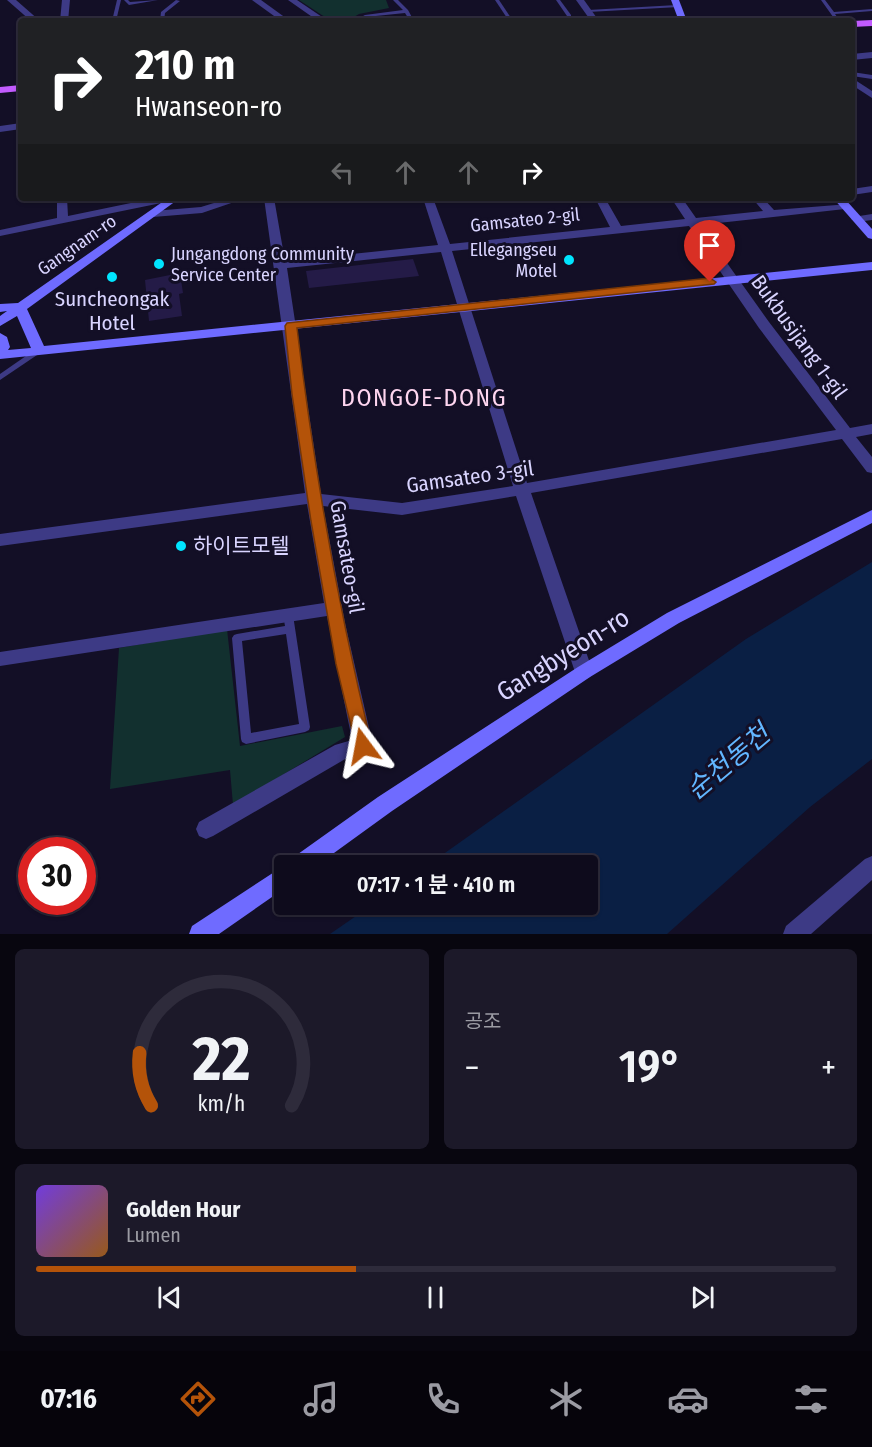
<!DOCTYPE html>
<html lang="ko">
<meta charset="utf-8">
<style>
body{margin:0;font-family:"Fira Sans Condensed","Noto Sans KR",sans-serif;background:#1c1929;color:#f1f3f6;height:100vh;display:flex;flex-direction:column;font-size:22px;white-space:nowrap}
*{box-sizing:border-box;margin:0}
p{font-size:20px;color:#9b9ba3}
.icon{flex:none;width:33px;height:33px;fill:none;stroke:currentColor;stroke-width:2;stroke-linecap:round;stroke-linejoin:round}
.map{position:relative;height:934px;overflow:hidden}
.details{display:flex;flex-direction:column;gap:15px;padding:15px;background:#08060f;flex:1}
.details>*{flex:none}
.banner{position:absolute;left:18px;top:18px;width:837px;height:183px;border-radius:6px;box-shadow:0 2px 4px #0004,0 0 0 2px #2e2b3b;background:#202124;color:#fff;overflow:hidden}
.speed{position:absolute;left:18px;top:837px;display:flex;gap:12px;font-size:30px;font-weight:700;text-align:center}
.speed>*{display:grid;place-content:center;width:78px;height:78px;border-radius:50%;background:#0e0b1c;box-shadow:0 2px 4px #0004,0 0 0 2px #2e2b3b;line-height:1}
.speed .limit{border:9px solid #d22;background:#fff;color:#111}
.pin{position:absolute;display:grid;place-items:center;width:51px;height:51px;color:#fff;margin:-62px -26px;border-radius:50% 50% 50% 0;rotate:-45deg;box-shadow:0 0 6px #0007}
.pin .icon{rotate:45deg}
.me{position:absolute;width:66px;margin:-33px;rotate:347deg;stroke-linejoin:round;filter:drop-shadow(0 0 4px #0008)}
.turn{display:flex;align-items:center;gap:21px;height:126px;padding:0 18px;font-size:27px}
.turn .icon{width:78px;height:78px;stroke-width:2.5}
.turn b{display:block;font-size:42px;line-height:51px}
.lanes{display:flex;align-items:center;height:57px;padding:0 18px;background:#0003;justify-content:center;gap:30px;direction:ltr}
.lanes .off{opacity:.35}
.big{font-size:45px;font-weight:600;line-height:1.1}
.details .tile{flex:1;display:flex;flex-direction:column;justify-content:center;gap:9px;min-width:0;padding:0 21px;border-radius:9px;background:#1c1929}
.details .dial{align-items:center;gap:0}
.dial svg{height:156px;overflow:visible;fill:none;stroke:#2e2b3b;stroke-width:7;stroke-linecap:round;text-anchor:middle}
.dial text{fill:#f1f3f6;stroke:none}
.song{display:flex;align-items:center;gap:18px}
.cover{width:72px;height:72px;border-radius:9px;background:linear-gradient(135deg,hsl(260 70% 55%),hsl(30 70% 35%))}
.played{height:6px;border-radius:3px;background:linear-gradient(90deg,#b45309 40%,#2e2b3b 40%)}
.keys{display:flex;justify-content:space-around;direction:ltr}
.heat{display:flex;justify-content:space-between;align-items:center;font-size:33px;direction:ltr}
.details .tiles{flex:1;display:grid;gap:15px;grid-template-columns:1fr 1fr}
.tile:last-child{grid-column:span 2}
.trip{position:absolute;left:274px;top:855px;width:324px;height:60px;border-radius:6px;background:#0e0b1c;box-shadow:0 2px 4px #0004,0 0 0 2px #2e2b3b;font-weight:600;line-height:60px;text-align:center}
.dock{display:flex;height:96px;justify-content:space-around;align-items:center;background:#06040b;color:#9b9ba3}
.dock .icon{width:42px;height:42px}
.dock .current{color:#b45309}
.dock b{font-size:27px;color:#f1f3f6}
.map>svg:first-child{display:block}
</style>
<div class="map">
<svg width="872" height="934" viewBox="0 0 872 934">
<rect width="100%" height="100%" fill="#130f26"/>
<g fill="#12302f">
<polygon points="299,0 386,0 389,8 359,14 347,21 331,21"/>
<polygon points="227,629 240,746 342,726 345,737 233,805 230,770 110,789 119,648"/>
</g>
<polygon fill="#0a1f44" points="872,562 872,759 810,807 667,934 330,934 372,905 588,904 588,866 428,865 746,639"/>
<g fill="#241b47">
<polygon points="413,259 419,276 309,288 306,271"/>
<polygon points="180,273 183,293 179,294 182,316 149,321 145,280"/>
</g>
<g fill="none" stroke-linecap="round" stroke-linejoin="round">
<g fill="#3d3a85" fill-rule="evenodd">
<polygon points="117,0 121,0 116,21 112,21"/>
<polygon points="124,0 128,0 130,2 158,0 129,5"/>
<polygon points="176,0 180,1 165,13 164,21 160,21 161,12"/>
<polygon points="393,0 398,0 408,10 414,21 410,21 405,13 366,17 359,21 353,21 365,15 403,10"/>
<polygon points="495,0 499,0 513,21 509,21"/>
<polygon points="556,0 560,0 571,15 571,16 567,16"/>
<polygon points="821,0 825,0 834,12 872,9 872,11 835,14 840,21 836,21"/>
<polygon points="677,5 679,5 679,7 588,12 586,11 588,10"/>
<polygon points="852,72 872,75 872,79 852,76"/>
<polygon points="36,349 42,349 43,351 0,380 0,374"/>
<path d="M288 611 291 612 293 615 310 727 309 730 305 732 246 744 242 742 241 739 232 638 234 635 237 634 285 626 283 615 285 612ZM286 634 299 724 251 733 242 641Z"/>
</g>
<g fill="#3d3a85" fill-rule="evenodd">
<polygon points="7,0 16,0 40,21 31,21"/>
<polygon points="62,0 70,0 68,21 60,21"/>
<polygon points="252,0 261,0 290,21 281,21"/>
<polygon points="288,0 297,0 328,21 318,21"/>
<polygon points="576,0 584,0 599,21 591,21"/>
<polygon points="872,52 872,58 852,60 852,54"/>
<polygon points="852,78 872,91 872,98 852,85"/>
<polygon points="21,123 21,129 0,132 0,126"/>
<polygon points="872,186 872,192 852,195 852,189"/>
<polygon points="57,198 67,198 68,216 155,198 176,198 171,201 0,236 0,230 57,218"/>
<polygon points="230,198 246,198 202,213 153,217 147,214 153,211 201,207"/>
<path d="M264 198H274L285 261 438 245 423 198H433L450 244 610 227 595 198H605L621 226 685 219 671 198H682L696 218 763 211 752 198H763L774 210 849 204 851 206 845 209 700 225 769 322 850 428 872 424V434L856 437 872 457V473L867 472 842 439 531 493 593 672 590 677 584 680 578 677 575 672 516 496 402 515 323 506 345 623 373 745 370 751 347 758 213 836 206 839 199 836 196 829 199 822 335 745 352 740 327 616 0 666V652L324 603 307 504 0 546V534L305 493ZM689 226 759 328 836 430 527 483 452 251ZM441 252 513 486 402 503 321 494 287 268Z"/>
<polygon points="872,214 872,220 857,222 851,219 853,217"/>
<polygon points="872,856 872,880 811,934 783,934 786,926 865,859"/>
</g>
<g fill="#6f6bff" fill-rule="evenodd">
<polygon points="671,0 679,0 687,21 679,21"/>
<polygon points="168,198 180,198 27,309 44,346 872,262 872,270 0,359 0,333 7,337 10,347 8,350 31,348 17,316 0,326 0,316 7,311 0,312 0,304 18,303"/>
<polygon points="833,198 844,198 872,229 872,239 868,238"/>
<polygon points="872,510 872,523 679,623 590,677 392,811 316,866 288,866 291,859 378,797 578,667 667,613"/>
<polygon points="285,865 287,866 285,866 285,888 219,934 189,934 192,926"/>
</g>
<g fill="#c25bff" fill-rule="evenodd">
<polygon points="872,20 872,26 852,27 852,21"/>
<polygon points="21,85 21,91 0,93 0,87"/>
</g>
</g>
<path fill="#b45309" stroke="#753606" stroke-width="1.5" d="M710 278 716 282 714 284 297 328C314 469 338 608 372 746L369 751 363 753 357 751 336 664 311 521 292 394 285 326 287 323Z"/>
<g fill="#00e5ff" stroke="#130f26" stroke-width="2">
<circle cx="569" cy="260" r="6"/>
<circle cx="159" cy="264" r="6"/>
<circle cx="112" cy="277" r="6"/>
<circle cx="181" cy="546" r="6"/>
</g>
<g text-anchor="middle" dominant-baseline="central" stroke-width="6" stroke-linejoin="round" paint-order="stroke">
<g font-size="18" fill="#d9d4ff" stroke="#130f26">
<text transform="translate(525 220) rotate(-6)">Gamsateo 2-gil</text>
<text transform="translate(77 245) rotate(-35)">Gangnam-ro</text>
</g>
<g font-size="18" fill="#d9d4ff" stroke="#130f26" text-anchor="end">
<text x="557" y="250">Ellegangseu<tspan x="557" dy="21">Motel</tspan></text>
<text x="171" y="254" text-anchor="start">Jungangdong Community<tspan x="171" dy="21">Service Center</tspan></text>
</g>
<g font-size="21" fill="#d9d4ff" stroke="#130f26">
<text x="112" y="299">Suncheongak<tspan x="112" dy="24">Hotel</tspan></text>
<text x="193" y="546" text-anchor="start">하이트모텔</text>
</g>
<g font-size="21" fill="#d9d4ff" stroke="#130f26">
<text transform="translate(799 337) rotate(54)">Bukbusijang 1-gil</text>
<text transform="translate(470 477) rotate(-8)">Gamsateo 3-gil</text>
<text transform="translate(347 557) rotate(80)">Gamsateo-gil</text>
</g>
<g font-size="24" letter-spacing="1.5" fill="#ffd6f0" stroke="#130f26">
<text x="424" y="398">DONGOE-DONG</text>
</g>
<g font-size="26" fill="#d9d4ff" stroke="#130f26">
<text transform="translate(563 655) rotate(-32)">Gangbyeon-ro</text>
</g>
<g font-size="27" font-style="italic" fill="#62b6ff" stroke="#130f26">
<text transform="translate(728 762) rotate(-40)">순천동천</text>
</g>
</g>
</svg>
<div class="speed"><div class="limit">30</div></div>
<div class="pin" style="left:710px;top:282px;background:#d93025"><svg class="icon" aria-label="arrive" viewBox="0 0 24 24"><path d="M6 21V4h12l-3 4 3 4H6"/></svg></div>
<svg class="me" style="left:363px;top:746px" viewBox="-20 -20 40 40"><path d="M0-17L14 15 0 8-14 15z" fill="#b45309" stroke="#fff" stroke-width="4"/></svg>
<div class="trip">07:17 · 1 분 · 410 m</div>
<div class="banner">
<div class="turn"><svg class="icon" aria-label="right" viewBox="0 0 24 24"><path d="M7 20v-9h11M14 6l5 5-5 5"/></svg><div><b>210 m</b>Hwanseon-ro</div></div>
<div class="lanes"><svg class="icon off" aria-label="left" viewBox="0 0 24 24"><path d="M17 20v-9H6M10 6l-5 5 5 5"/></svg><svg class="icon off" aria-label="ahead" viewBox="0 0 24 24"><path d="M12 20V5M6 11l6-6 6 6"/></svg><svg class="icon off" aria-label="ahead" viewBox="0 0 24 24"><path d="M12 20V5M6 11l6-6 6 6"/></svg><svg class="icon" aria-label="right" viewBox="0 0 24 24"><path d="M7 20v-9h11M14 6l5 5-5 5"/></svg></div>
</div>
</div>
<section class="details">
<div class="tiles">
<div class="tile dial"><svg viewBox="0 0 100 80">
<path d="M14 69A42 42 0 1 1 86 69"/>
<path d="M14 69A42 42 0 0 1 8 42" stroke="#b45309"/>
<text x="50" y="56" font-size="32" font-weight="700">22</text>
<text x="50" y="72" font-size="11">km/h</text>
</svg></div>
<div class="tile"><p>공조</p>
<div class="heat"><a>−</a><b class="big">19°</b><a>+</a></div>
</div>
<div class="tile">
<div class="song"><i class="cover"></i><div><b>Golden Hour</b><p>Lumen</p></div></div>
<div class="played"></div>
<div class="keys"><svg class="icon" aria-label="previous" viewBox="0 0 24 24"><path d="M18 5L8 12l10 7zM5 5v14"/></svg><svg class="icon" aria-label="pause" viewBox="0 0 24 24"><path d="M8 5v14M16 5v14"/></svg><svg class="icon" aria-label="next" viewBox="0 0 24 24"><path d="M6 5l10 7-10 7zM19 5v14"/></svg></div>
</div>
</div>
</section>
<nav class="dock">
<b>07:16</b>
<svg class="icon current" aria-label="directions" viewBox="0 0 24 24"><path d="M12 3l9 9-9 9-9-9zM9 14v-3h6M13 9l2 2-2 2"/></svg>
<svg class="icon" aria-label="music" viewBox="0 0 24 24"><path d="M9 18V5l10-2v13"/><circle cx="6" cy="18" r="3"/><circle cx="16" cy="16" r="3"/></svg>
<svg class="icon" aria-label="phone" viewBox="0 0 24 24"><path d="M5 4h4l2 5-3 2q2 4 5 5l2-3 5 2v4C11 20 4 13 5 4z"/></svg>
<svg class="icon" aria-label="climate" viewBox="0 0 24 24"><path d="M12 3v18M4 7l16 10M4 17L20 7"/></svg>
<svg class="icon" aria-label="car" viewBox="0 0 24 24"><path d="M5 17H2v-5l4-1 3-4h7l3 4 3 1v5h-3M9 17h6M6 11h13"/><circle cx="7" cy="17" r="2"/><circle cx="17" cy="17" r="2"/></svg>
<svg class="icon" aria-label="filters" viewBox="0 0 24 24"><path d="M4 7h16M4 17h16"/><circle cx="9" cy="7" r="2"/><circle cx="15" cy="17" r="2"/></svg>
</nav>
